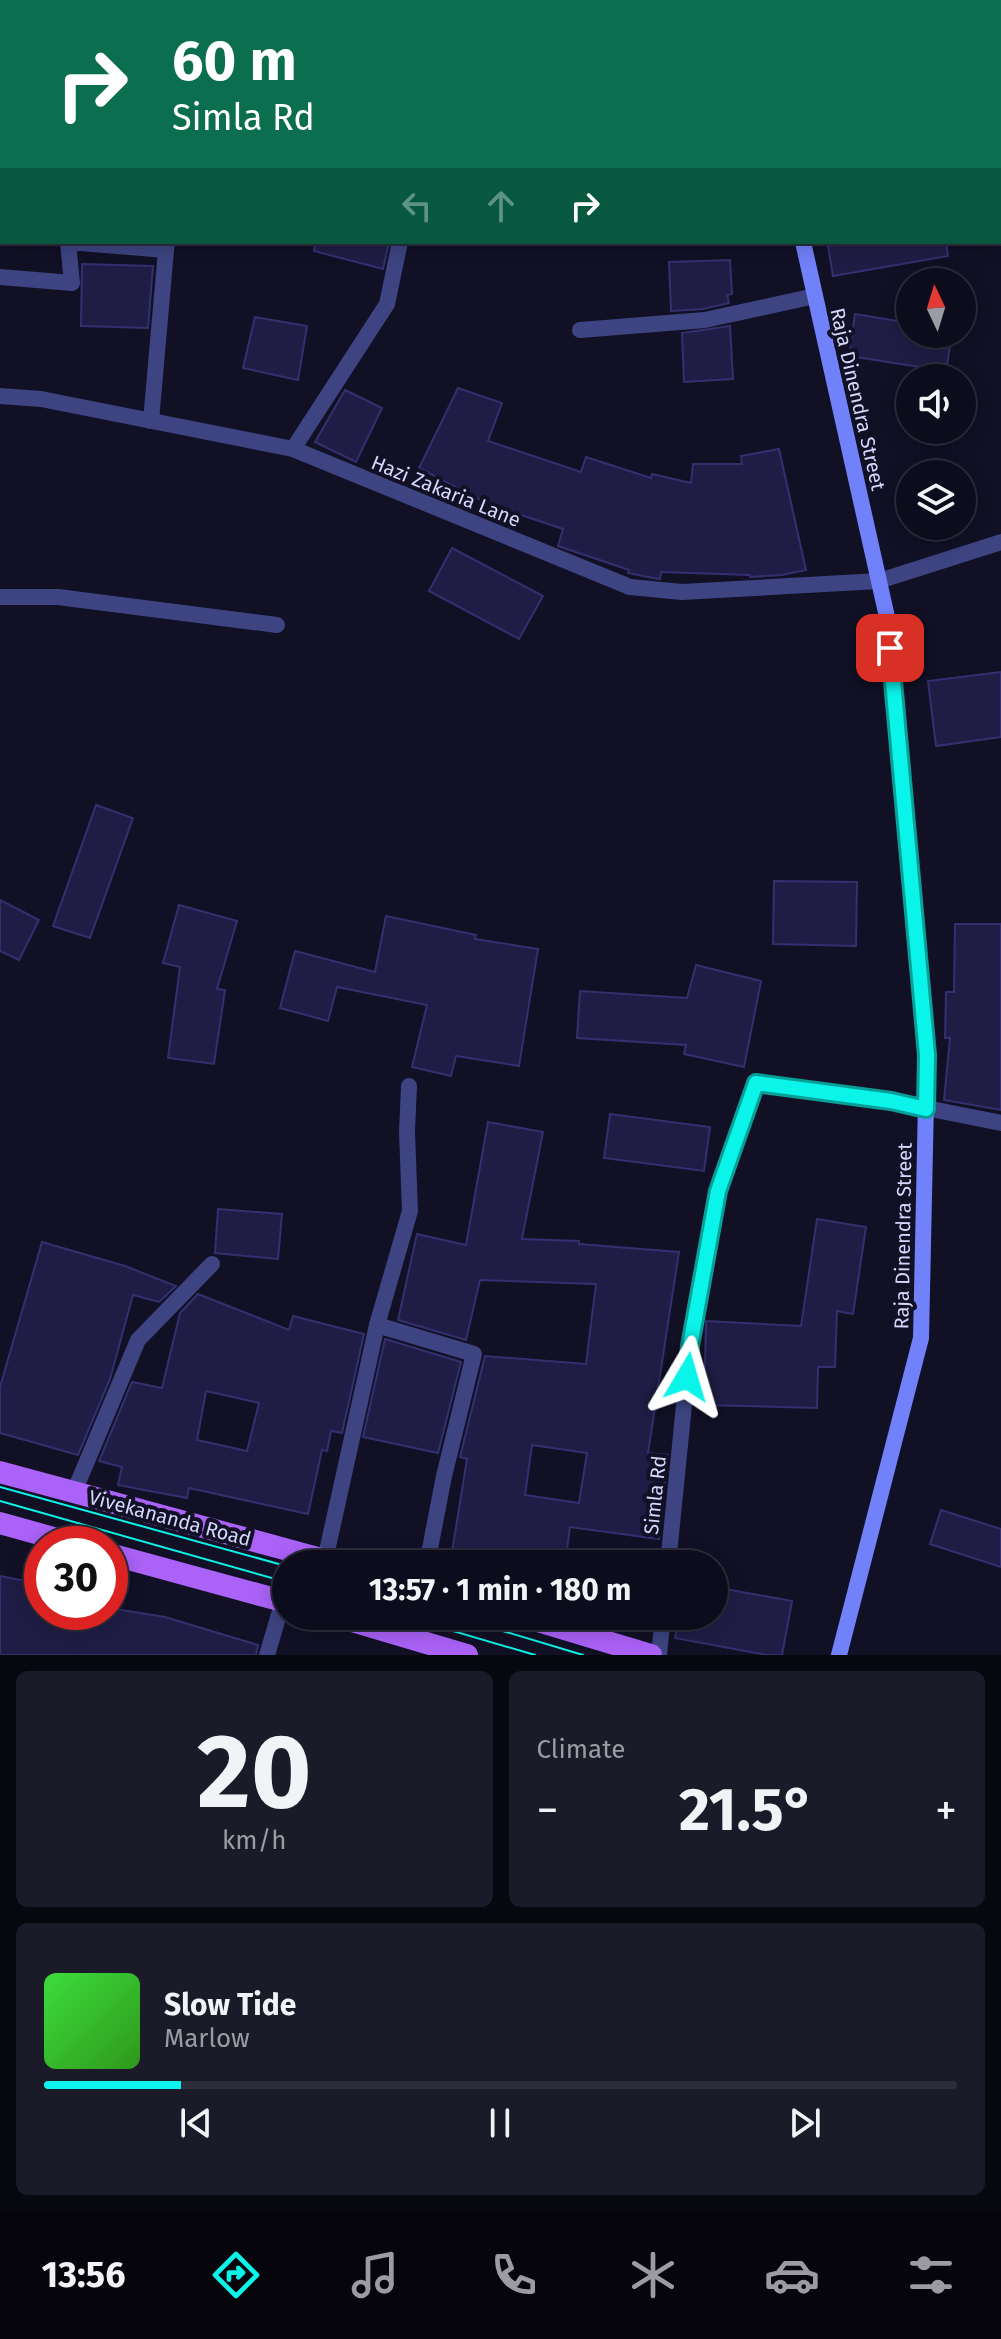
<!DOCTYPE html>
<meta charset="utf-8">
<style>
body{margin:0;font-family:"Fira Sans",sans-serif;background:#1b1a29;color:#f1f3f6;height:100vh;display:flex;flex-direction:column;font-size:30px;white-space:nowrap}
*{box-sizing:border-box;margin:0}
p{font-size:26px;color:#9a9ba3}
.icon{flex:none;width:44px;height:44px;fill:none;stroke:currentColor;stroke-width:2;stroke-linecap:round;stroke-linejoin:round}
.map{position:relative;height:1655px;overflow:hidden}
.side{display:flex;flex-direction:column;gap:16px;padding:16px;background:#07070f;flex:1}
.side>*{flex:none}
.guide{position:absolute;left:0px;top:0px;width:1002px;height:244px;box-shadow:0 4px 20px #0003,0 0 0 2px #2d2c3b;background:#0b6e4f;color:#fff;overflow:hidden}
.needle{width:52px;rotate:356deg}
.tools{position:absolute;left:896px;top:268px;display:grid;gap:16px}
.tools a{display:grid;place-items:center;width:80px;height:80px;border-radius:50%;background:#0d0c1c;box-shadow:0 4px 20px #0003,0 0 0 2px #2d2c3b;font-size:40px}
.speed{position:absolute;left:24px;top:1526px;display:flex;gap:16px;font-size:40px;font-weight:700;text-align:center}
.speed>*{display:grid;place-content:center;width:104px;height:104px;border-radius:50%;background:#0d0c1c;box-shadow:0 4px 20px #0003,0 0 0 2px #2d2c3b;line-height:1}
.speed .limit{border:12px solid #d22;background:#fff;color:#111}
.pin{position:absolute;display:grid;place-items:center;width:68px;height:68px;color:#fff;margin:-34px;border-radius:16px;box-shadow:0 4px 12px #0006}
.me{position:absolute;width:88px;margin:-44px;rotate:7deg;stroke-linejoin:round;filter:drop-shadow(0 0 6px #0008)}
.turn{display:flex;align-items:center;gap:28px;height:168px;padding:0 40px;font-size:36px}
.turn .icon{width:104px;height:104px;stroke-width:2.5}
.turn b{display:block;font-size:56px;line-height:68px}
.lanes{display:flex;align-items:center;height:76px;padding:0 40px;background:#0003;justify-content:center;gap:40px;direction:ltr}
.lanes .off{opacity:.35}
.big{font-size:60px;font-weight:700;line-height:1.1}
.side .card{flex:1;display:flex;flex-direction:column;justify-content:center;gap:12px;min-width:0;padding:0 28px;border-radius:12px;background:#1b1a29}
.side .dial{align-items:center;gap:0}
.dial b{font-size:104px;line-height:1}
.song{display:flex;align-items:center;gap:24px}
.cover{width:96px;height:96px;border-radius:12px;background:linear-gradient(135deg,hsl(120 70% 55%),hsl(110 70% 35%))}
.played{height:8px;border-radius:4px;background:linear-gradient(90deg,#0bf4ea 15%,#2d2c3b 15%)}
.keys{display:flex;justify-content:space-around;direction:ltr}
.heat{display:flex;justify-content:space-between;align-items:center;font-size:44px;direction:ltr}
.side .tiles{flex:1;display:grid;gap:16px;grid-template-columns:1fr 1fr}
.card:last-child{grid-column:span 2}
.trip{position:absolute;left:272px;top:1550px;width:456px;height:80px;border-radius:40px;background:#0d0c1c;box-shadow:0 4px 20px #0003,0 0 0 2px #2d2c3b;font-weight:700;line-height:80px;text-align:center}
.dock{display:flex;height:128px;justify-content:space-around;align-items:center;background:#05050b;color:#9a9ba3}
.dock .icon{width:56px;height:56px}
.dock .active{color:#0bf4ea}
.dock b{font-size:36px;color:#f1f3f6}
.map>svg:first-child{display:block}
</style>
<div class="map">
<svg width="1001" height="1655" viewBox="0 0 1001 1655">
<rect width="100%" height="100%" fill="#111025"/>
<g fill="#1f1d45" stroke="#343070" stroke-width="2" fill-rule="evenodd">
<polygon points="315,242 389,242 383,269 314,251"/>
<polygon points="854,242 946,242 948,256 833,276 828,246"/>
<polygon points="730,260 732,294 727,295 729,303 703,309 671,311 669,262"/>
<polygon points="82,264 153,266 148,328 81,326"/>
<polygon points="855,314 910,323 910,334 952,334 946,371 849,356"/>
<polygon points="255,317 307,326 298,380 243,368"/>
<polygon points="730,326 733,379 684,382 682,333"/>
<polygon points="458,388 502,403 488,441 581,472 586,457 651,478 652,474 691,483 693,464 742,464 741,456 779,449 806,570 782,575 750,577 750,575 661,572 660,579 653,578 628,573 629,570 558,546 563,529 488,504 419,468"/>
<polygon points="345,390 382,408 356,462 315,442"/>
<polygon points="452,548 543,596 519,639 429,591"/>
<polygon points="1001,672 1001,737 936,746 928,681"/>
<polygon points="96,805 133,818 90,938 53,926"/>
<polygon points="774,881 857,882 856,946 773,944"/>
<polygon points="0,900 39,920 19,960 0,951"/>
<polygon points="179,905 237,921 217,989 225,990 214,1064 168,1058 180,967 163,963"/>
<polygon points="386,916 476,935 475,939 538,949 519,1066 456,1056 451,1076 412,1067 427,1005 337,987 328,1021 280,1008 295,951 375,972"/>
<polygon points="955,924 1001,924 1001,1110 944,1100 950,1038 945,1038 946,992 954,992"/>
<polygon points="696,965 761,981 744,1067 684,1054 686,1045 577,1038 580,991 687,998"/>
<polygon points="610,1114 710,1127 704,1171 604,1158"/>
<path d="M488 1122 543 1132 522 1239 579 1241V1244L679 1252 648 1453 668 1455 659 1539 570 1527 565 1564H450L467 1459 460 1457 485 1356 586 1364 596 1284 480 1280 466 1340 398 1320 417 1234 466 1245ZM532 1445 587 1453 579 1503 525 1495Z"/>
<polygon points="218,1209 282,1214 278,1259 215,1253"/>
<polygon points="817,1219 866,1227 853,1314 837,1311 835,1367 818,1367 817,1408 704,1405 706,1321 801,1326"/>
<polygon points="42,1242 125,1266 176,1286 159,1302 133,1295 110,1379 78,1455 0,1433 0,1387"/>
<path d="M198 1294 289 1330 293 1316 364 1334 342 1433 331 1431 327 1451 322 1450 308 1514 189 1488 187 1498 118 1485 122 1467 99 1461 132 1382 162 1388 180 1313ZM206 1391 259 1403 247 1451 197 1440Z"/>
<polygon points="385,1339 461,1362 438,1453 363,1437"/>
<polygon points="941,1510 1001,1529 1001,1567 930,1544"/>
<polygon points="0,1576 42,1584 42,1612 115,1612 116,1609 165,1617 258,1645 256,1655 0,1655"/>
<polygon points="714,1587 792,1601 782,1655 767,1655 675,1638 679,1616 714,1616"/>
</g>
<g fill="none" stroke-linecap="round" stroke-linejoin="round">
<polyline stroke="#3d4481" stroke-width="16" points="0,597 58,597 277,625"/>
<g stroke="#3d4481" stroke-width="16">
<polyline points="208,2 208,0"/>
<polyline points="432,2 432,0"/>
<polyline points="564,2 564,0"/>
<polyline points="0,277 72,283 68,242 166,250 167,242"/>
<polyline points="580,330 705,320 815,296"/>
<polyline points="0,396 41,399 293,449 630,587 682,592 879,581 1001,542"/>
<polyline points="151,421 166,250"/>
<polyline points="293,449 387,304 400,242"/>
<polyline points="377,1325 474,1354 444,1476 427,1564"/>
<polyline points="74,1492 138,1340 212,1264"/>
<polyline points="325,1560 377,1325 410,1211 407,1132 409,1086"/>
<polyline points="668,1564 690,1346 718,1191 756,1083 891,1101 1001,1123"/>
<polyline points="267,1655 283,1601"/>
<polyline points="659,1655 663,1616"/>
</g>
<g stroke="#7181f9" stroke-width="16">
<polyline points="757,0 757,2"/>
<polyline points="803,242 887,617 927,1055 921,1338 839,1655"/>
</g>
<g stroke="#ab62f8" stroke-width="22">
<polyline points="0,1472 340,1564"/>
<polyline points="0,1523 75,1544"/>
<polyline points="110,1554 286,1602"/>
<polyline points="335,1616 467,1655"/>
<polyline points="521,1616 651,1655"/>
</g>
<g stroke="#0bf4ea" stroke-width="2">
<polyline points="0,1487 286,1566"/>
<polyline points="0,1501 286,1582"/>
<polyline points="402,1616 535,1655"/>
<polyline points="453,1616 583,1655"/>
</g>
</g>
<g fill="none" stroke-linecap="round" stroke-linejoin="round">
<defs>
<polyline id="route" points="687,1377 690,1346 718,1191 756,1083 891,1101 926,1109 927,1055 890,648"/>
</defs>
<use href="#route" stroke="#079f98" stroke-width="20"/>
<use href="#route" stroke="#0bf4ea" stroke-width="14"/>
</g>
<g text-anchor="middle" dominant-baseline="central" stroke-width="8" stroke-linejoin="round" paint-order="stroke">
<g font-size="20" fill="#d5d7fd" stroke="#111025">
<text transform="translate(858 399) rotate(77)">Raja Dinendra Street</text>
<text transform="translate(446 491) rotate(22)">Hazi Zakaria Lane</text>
<text transform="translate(903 1236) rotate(-89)">Raja Dinendra Street</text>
<text transform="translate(655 1495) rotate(-84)">Simla Rd</text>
<text transform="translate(170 1518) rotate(15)">Vivekananda Road</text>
</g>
</g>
</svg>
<div class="tools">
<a><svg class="needle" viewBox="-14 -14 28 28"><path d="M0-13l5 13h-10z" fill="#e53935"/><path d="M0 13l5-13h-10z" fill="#9a9ba3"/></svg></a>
<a><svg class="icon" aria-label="sound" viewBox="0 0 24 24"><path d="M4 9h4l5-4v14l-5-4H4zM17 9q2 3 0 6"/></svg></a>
<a><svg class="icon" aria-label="layers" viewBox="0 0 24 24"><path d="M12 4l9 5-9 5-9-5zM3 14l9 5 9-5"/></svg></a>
</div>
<div class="speed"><div class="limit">30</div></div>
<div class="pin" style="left:890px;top:648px;background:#d93025"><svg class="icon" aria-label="arrive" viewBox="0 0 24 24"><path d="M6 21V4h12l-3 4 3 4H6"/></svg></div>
<svg class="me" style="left:687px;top:1377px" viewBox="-20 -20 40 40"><path d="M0-17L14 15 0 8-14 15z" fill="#0bf4ea" stroke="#fff" stroke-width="4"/></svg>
<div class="trip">13:57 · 1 min · 180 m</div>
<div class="guide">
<div class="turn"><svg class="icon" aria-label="right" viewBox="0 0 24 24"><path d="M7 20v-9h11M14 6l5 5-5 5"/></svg><div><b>60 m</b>Simla Rd</div></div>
<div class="lanes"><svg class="icon off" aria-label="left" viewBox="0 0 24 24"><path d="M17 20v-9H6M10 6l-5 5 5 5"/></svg><svg class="icon off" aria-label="ahead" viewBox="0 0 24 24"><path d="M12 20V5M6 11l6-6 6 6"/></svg><svg class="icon" aria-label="right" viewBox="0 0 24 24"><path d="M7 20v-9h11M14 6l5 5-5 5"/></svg></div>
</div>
</div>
<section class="side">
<div class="tiles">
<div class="card dial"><b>20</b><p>km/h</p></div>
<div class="card"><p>Climate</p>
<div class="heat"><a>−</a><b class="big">21.5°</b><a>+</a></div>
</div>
<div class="card">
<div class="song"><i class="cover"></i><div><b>Slow Tide</b><p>Marlow</p></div></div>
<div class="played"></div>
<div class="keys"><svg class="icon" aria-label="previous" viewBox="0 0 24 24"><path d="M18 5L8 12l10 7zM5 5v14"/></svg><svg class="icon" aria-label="pause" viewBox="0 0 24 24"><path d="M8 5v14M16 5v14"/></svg><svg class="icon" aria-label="next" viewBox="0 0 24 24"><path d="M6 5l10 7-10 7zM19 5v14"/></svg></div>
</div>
</div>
</section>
<nav class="dock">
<b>13:56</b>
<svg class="icon active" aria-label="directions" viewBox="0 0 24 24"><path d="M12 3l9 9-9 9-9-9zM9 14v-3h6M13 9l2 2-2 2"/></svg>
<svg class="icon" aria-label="music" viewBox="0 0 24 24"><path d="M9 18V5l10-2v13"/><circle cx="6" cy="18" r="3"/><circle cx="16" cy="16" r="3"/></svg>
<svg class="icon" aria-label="phone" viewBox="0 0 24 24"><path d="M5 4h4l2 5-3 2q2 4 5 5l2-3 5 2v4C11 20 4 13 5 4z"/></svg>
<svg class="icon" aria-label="climate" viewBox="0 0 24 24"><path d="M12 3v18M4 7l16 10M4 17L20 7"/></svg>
<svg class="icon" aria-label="car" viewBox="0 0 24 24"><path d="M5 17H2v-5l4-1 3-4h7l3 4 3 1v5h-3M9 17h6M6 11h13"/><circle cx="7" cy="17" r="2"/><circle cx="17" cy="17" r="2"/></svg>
<svg class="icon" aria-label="filters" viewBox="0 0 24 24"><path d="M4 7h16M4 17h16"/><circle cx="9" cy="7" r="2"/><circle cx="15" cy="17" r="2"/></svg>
</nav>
